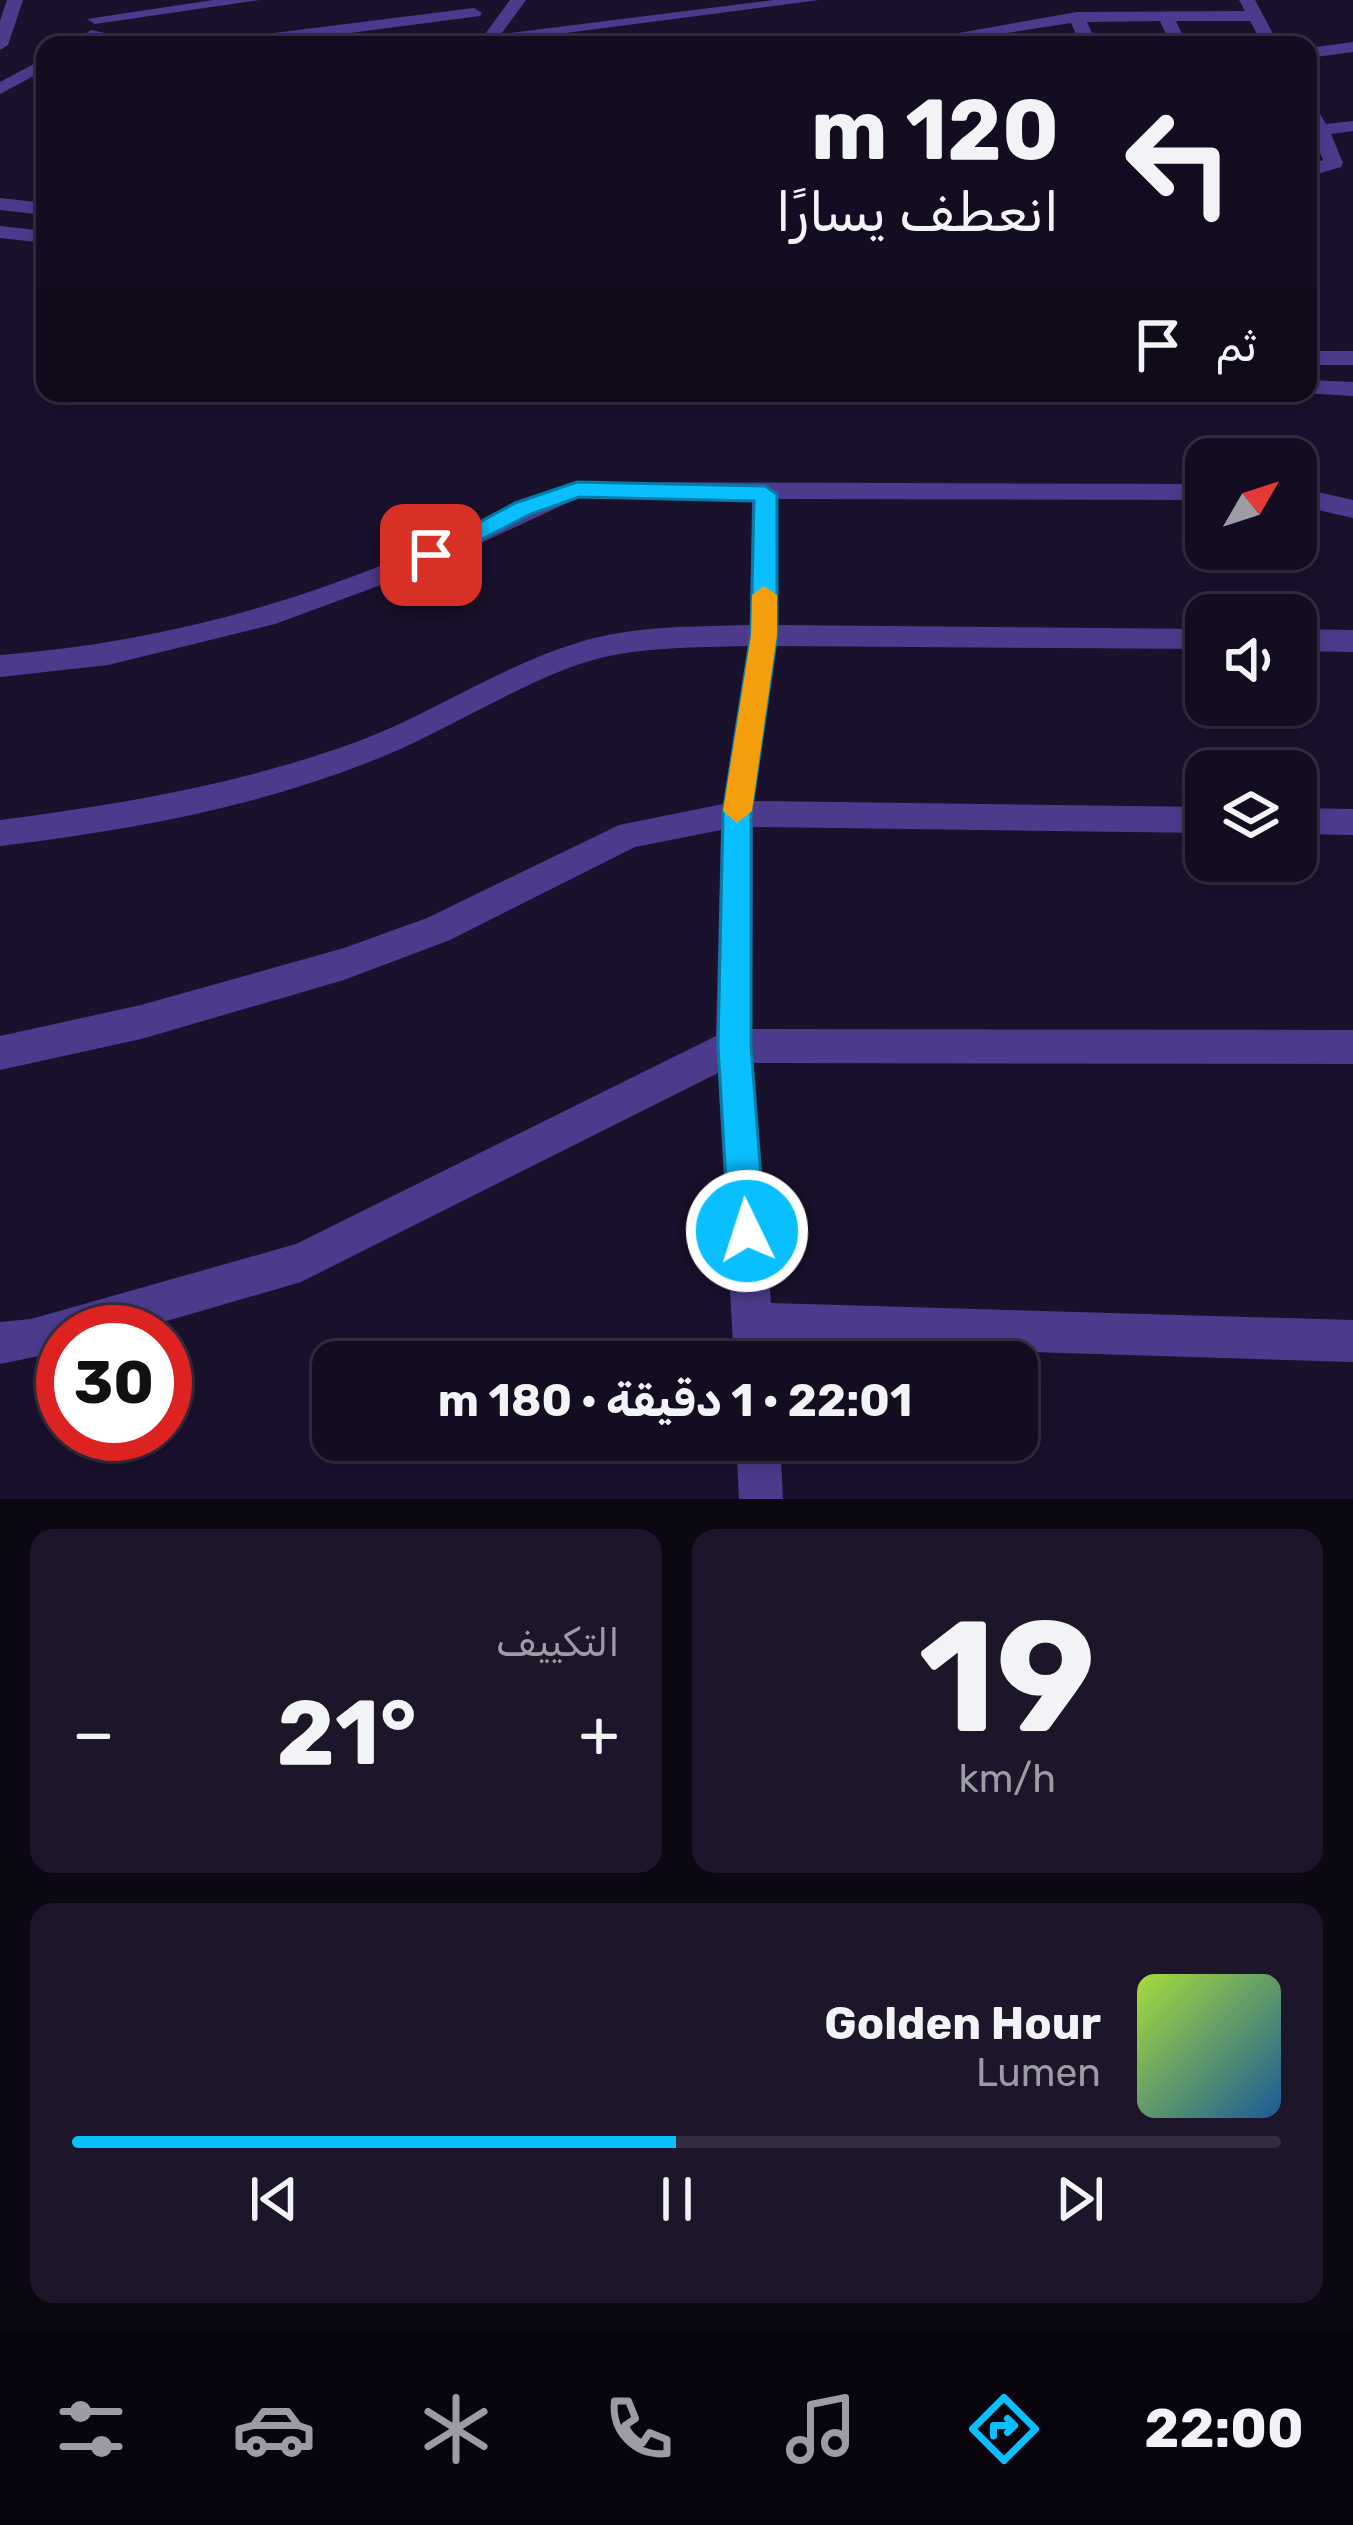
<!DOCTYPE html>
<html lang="ar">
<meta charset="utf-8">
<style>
body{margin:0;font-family:Rubik,Vazirmatn,sans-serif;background:#1d162a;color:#f1f3f6;direction:rtl;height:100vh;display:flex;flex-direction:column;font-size:45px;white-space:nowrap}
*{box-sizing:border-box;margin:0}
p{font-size:39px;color:#9d9ca5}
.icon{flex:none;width:66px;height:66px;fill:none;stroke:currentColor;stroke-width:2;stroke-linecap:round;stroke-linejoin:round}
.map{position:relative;height:1499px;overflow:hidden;direction:ltr}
.panel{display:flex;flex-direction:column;gap:30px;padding:30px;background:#0b0713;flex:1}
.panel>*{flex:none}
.top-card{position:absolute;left:36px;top:36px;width:1281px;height:366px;border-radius:24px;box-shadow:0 6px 18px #0003,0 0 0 3px #332d40;direction:rtl;background:#140d22;color:#f1f3f6;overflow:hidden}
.needle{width:78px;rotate:51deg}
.fabs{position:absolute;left:1185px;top:438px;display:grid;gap:24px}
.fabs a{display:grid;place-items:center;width:132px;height:132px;border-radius:24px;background:#140d22;box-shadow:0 6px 18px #0003,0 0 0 3px #332d40;font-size:60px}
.speed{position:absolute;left:36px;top:1305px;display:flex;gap:24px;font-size:60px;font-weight:700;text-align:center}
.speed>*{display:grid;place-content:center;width:156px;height:156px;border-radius:50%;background:#140d22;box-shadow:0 6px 18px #0003,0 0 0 3px #332d40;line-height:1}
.speed .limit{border:18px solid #d22;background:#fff;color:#111}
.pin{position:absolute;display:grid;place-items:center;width:102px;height:102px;color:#fff;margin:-51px;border-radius:24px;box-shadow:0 6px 18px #0006}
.me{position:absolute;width:132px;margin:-66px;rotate:356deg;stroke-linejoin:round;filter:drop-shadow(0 0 9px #0008)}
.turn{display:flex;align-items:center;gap:42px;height:252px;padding:0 60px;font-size:54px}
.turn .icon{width:156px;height:156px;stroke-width:2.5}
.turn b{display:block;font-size:84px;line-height:102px}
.then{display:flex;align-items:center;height:114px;padding:0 60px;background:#0003;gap:24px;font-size:45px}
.big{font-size:90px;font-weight:700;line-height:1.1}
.panel .widget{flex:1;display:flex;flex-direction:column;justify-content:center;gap:18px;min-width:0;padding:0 42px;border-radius:24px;background:#1d162a}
.panel .dial{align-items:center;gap:0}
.dial b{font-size:156px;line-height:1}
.song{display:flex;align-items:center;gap:36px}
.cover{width:144px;height:144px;border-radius:18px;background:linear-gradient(135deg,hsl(80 70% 55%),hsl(210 70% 35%))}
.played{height:12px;border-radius:6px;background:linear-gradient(90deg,#09bfff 50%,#332d40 50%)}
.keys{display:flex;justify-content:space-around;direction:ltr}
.heat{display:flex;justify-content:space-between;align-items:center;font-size:66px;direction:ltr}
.panel .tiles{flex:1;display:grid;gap:30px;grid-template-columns:1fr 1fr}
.widget:last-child{grid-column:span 2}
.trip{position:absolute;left:312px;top:1341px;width:726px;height:120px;border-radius:24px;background:#140d22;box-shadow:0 6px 18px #0003,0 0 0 3px #332d40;font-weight:700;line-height:120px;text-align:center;direction:rtl}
.tab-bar{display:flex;height:192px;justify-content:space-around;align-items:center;background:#08050e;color:#9d9ca5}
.tab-bar .icon{width:84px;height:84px}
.tab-bar .selected{color:#09bfff}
.tab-bar b{font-size:54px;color:#f1f3f6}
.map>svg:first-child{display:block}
</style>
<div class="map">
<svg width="1353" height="1499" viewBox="0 0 1353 1499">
<rect width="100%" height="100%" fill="#1a112d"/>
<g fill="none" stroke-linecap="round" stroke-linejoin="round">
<g fill="#4c3b8d" fill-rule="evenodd">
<polygon points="7,0 23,0 8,45 0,50 0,21"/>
<polygon points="213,0 260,0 95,24 87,19"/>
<polygon points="510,0 526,0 501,34 774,0 819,0 482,44 480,41"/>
<polygon points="1239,0 1255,0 1279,45 1263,45 1250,21 1176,21 1187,45 1171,45 1160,21 1087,22 1097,45 1081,45 1071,23 930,45 891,45 1077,12 1245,11"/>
<polygon points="474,8 482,13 480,16 258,45 211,45 219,40"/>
<polygon points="91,30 105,33 89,45 69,45"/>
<polygon points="1353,42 1353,52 1308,58 1308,48"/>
<polygon points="45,58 45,70 0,94 0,82"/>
<polygon points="1308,103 1314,104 1326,124 1353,121 1353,131 1331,134 1343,163 1341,167 1308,177 1308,165 1323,160 1308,125"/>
<polygon points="0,198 45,203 45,215 0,210"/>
<polygon points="0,226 45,231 45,243 0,238"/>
<rect x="1308" y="351" width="45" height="14"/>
<polygon points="1308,380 1353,382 1353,396 1303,393 1308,393"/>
<path d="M577 482 1206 484V500L778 499V625L1206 629V649L776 646 754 801 1206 807V833L753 827 752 1029 1353 1030V1064L753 1063 771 1303 1353 1320V1362L774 1344 776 1362H734L718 1073 301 1282 129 1332H63V1351L0 1364V1322L31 1319 296 1244 716 1036 721 830 635 847 450 940 344 980 141 1039 0 1070V1036L141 1005 344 948 427 918 619 825 723 804 748 646C696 648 643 646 593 660 528 678 449 730 384 756 261 807 131 830 0 846V820C123 804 242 784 359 741 433 713 501 666 577 643 633 625 692 627 750 625L752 499 578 498 427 568 275 624 108 665 0 677V655C142 644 277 610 409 554 465 531 517 498 577 482Z"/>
<polygon points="1296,487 1353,500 1353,518 1296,505"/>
<polygon points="1296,629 1353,630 1353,652 1296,651"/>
<polygon points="1296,808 1353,809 1353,835 1296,834"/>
<polygon points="736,1440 780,1440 783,1499 739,1499"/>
</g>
</g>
<polygon fill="#09bfff" stroke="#067ca6" stroke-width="3" points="577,482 765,486 777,494 777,635 751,814 751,1046 765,1231 760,1243 747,1248 735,1243 729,1231 718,1046 723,814 751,635 754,501 579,497 531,514 439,561 422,561 419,555 515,503"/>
<polygon fill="#f59e0b" points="764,586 777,595 777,635 752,811 737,823 723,811 751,635 752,595"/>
</svg>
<div class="fabs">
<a><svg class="needle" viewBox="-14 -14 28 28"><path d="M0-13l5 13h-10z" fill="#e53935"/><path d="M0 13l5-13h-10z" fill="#9d9ca5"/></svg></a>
<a><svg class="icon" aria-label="sound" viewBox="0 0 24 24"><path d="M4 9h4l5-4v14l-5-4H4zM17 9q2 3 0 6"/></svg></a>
<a><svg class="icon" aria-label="layers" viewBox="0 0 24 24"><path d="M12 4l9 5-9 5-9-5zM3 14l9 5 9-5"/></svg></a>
</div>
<div class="speed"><div class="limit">30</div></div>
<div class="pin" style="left:431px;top:555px;background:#d93025"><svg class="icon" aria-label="arrive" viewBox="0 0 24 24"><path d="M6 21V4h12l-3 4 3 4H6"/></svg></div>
<svg class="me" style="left:747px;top:1231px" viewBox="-20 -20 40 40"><circle r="17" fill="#09bfff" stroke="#fff" stroke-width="3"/><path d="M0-11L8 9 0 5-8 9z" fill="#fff"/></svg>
<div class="trip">22:01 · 1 دقيقة · 180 m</div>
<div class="top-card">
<div class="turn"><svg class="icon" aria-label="left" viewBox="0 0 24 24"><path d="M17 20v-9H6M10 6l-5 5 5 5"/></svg><div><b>120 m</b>انعطف يسارًا</div></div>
<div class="then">ثم<svg class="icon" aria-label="arrive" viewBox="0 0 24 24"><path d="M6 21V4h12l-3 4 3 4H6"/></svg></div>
</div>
</div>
<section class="panel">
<div class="tiles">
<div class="widget dial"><b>19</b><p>km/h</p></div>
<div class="widget"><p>التكييف</p>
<div class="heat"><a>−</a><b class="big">21°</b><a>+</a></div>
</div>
<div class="widget">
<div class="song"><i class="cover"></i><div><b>Golden Hour</b><p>Lumen</p></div></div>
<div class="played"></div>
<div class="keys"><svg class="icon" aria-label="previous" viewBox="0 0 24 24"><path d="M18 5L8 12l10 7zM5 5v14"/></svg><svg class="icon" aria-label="pause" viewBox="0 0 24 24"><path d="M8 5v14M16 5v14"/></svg><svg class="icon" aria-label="next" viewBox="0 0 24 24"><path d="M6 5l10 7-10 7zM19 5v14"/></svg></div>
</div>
</div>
</section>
<nav class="tab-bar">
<b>22:00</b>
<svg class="icon selected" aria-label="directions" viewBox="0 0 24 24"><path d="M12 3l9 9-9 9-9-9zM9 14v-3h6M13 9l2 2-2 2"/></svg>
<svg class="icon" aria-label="music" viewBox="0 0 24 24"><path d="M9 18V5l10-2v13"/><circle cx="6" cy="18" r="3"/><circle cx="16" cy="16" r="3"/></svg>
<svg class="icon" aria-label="phone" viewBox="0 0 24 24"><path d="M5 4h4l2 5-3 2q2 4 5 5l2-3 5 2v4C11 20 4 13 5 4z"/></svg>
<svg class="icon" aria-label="climate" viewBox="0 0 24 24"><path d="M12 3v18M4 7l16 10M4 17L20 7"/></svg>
<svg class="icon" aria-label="car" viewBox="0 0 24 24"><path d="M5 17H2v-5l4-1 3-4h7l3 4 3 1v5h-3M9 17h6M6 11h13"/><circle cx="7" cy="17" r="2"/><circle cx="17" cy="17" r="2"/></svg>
<svg class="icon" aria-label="filters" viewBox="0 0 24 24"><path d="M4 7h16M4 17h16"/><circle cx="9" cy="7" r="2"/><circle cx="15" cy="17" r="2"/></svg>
</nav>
